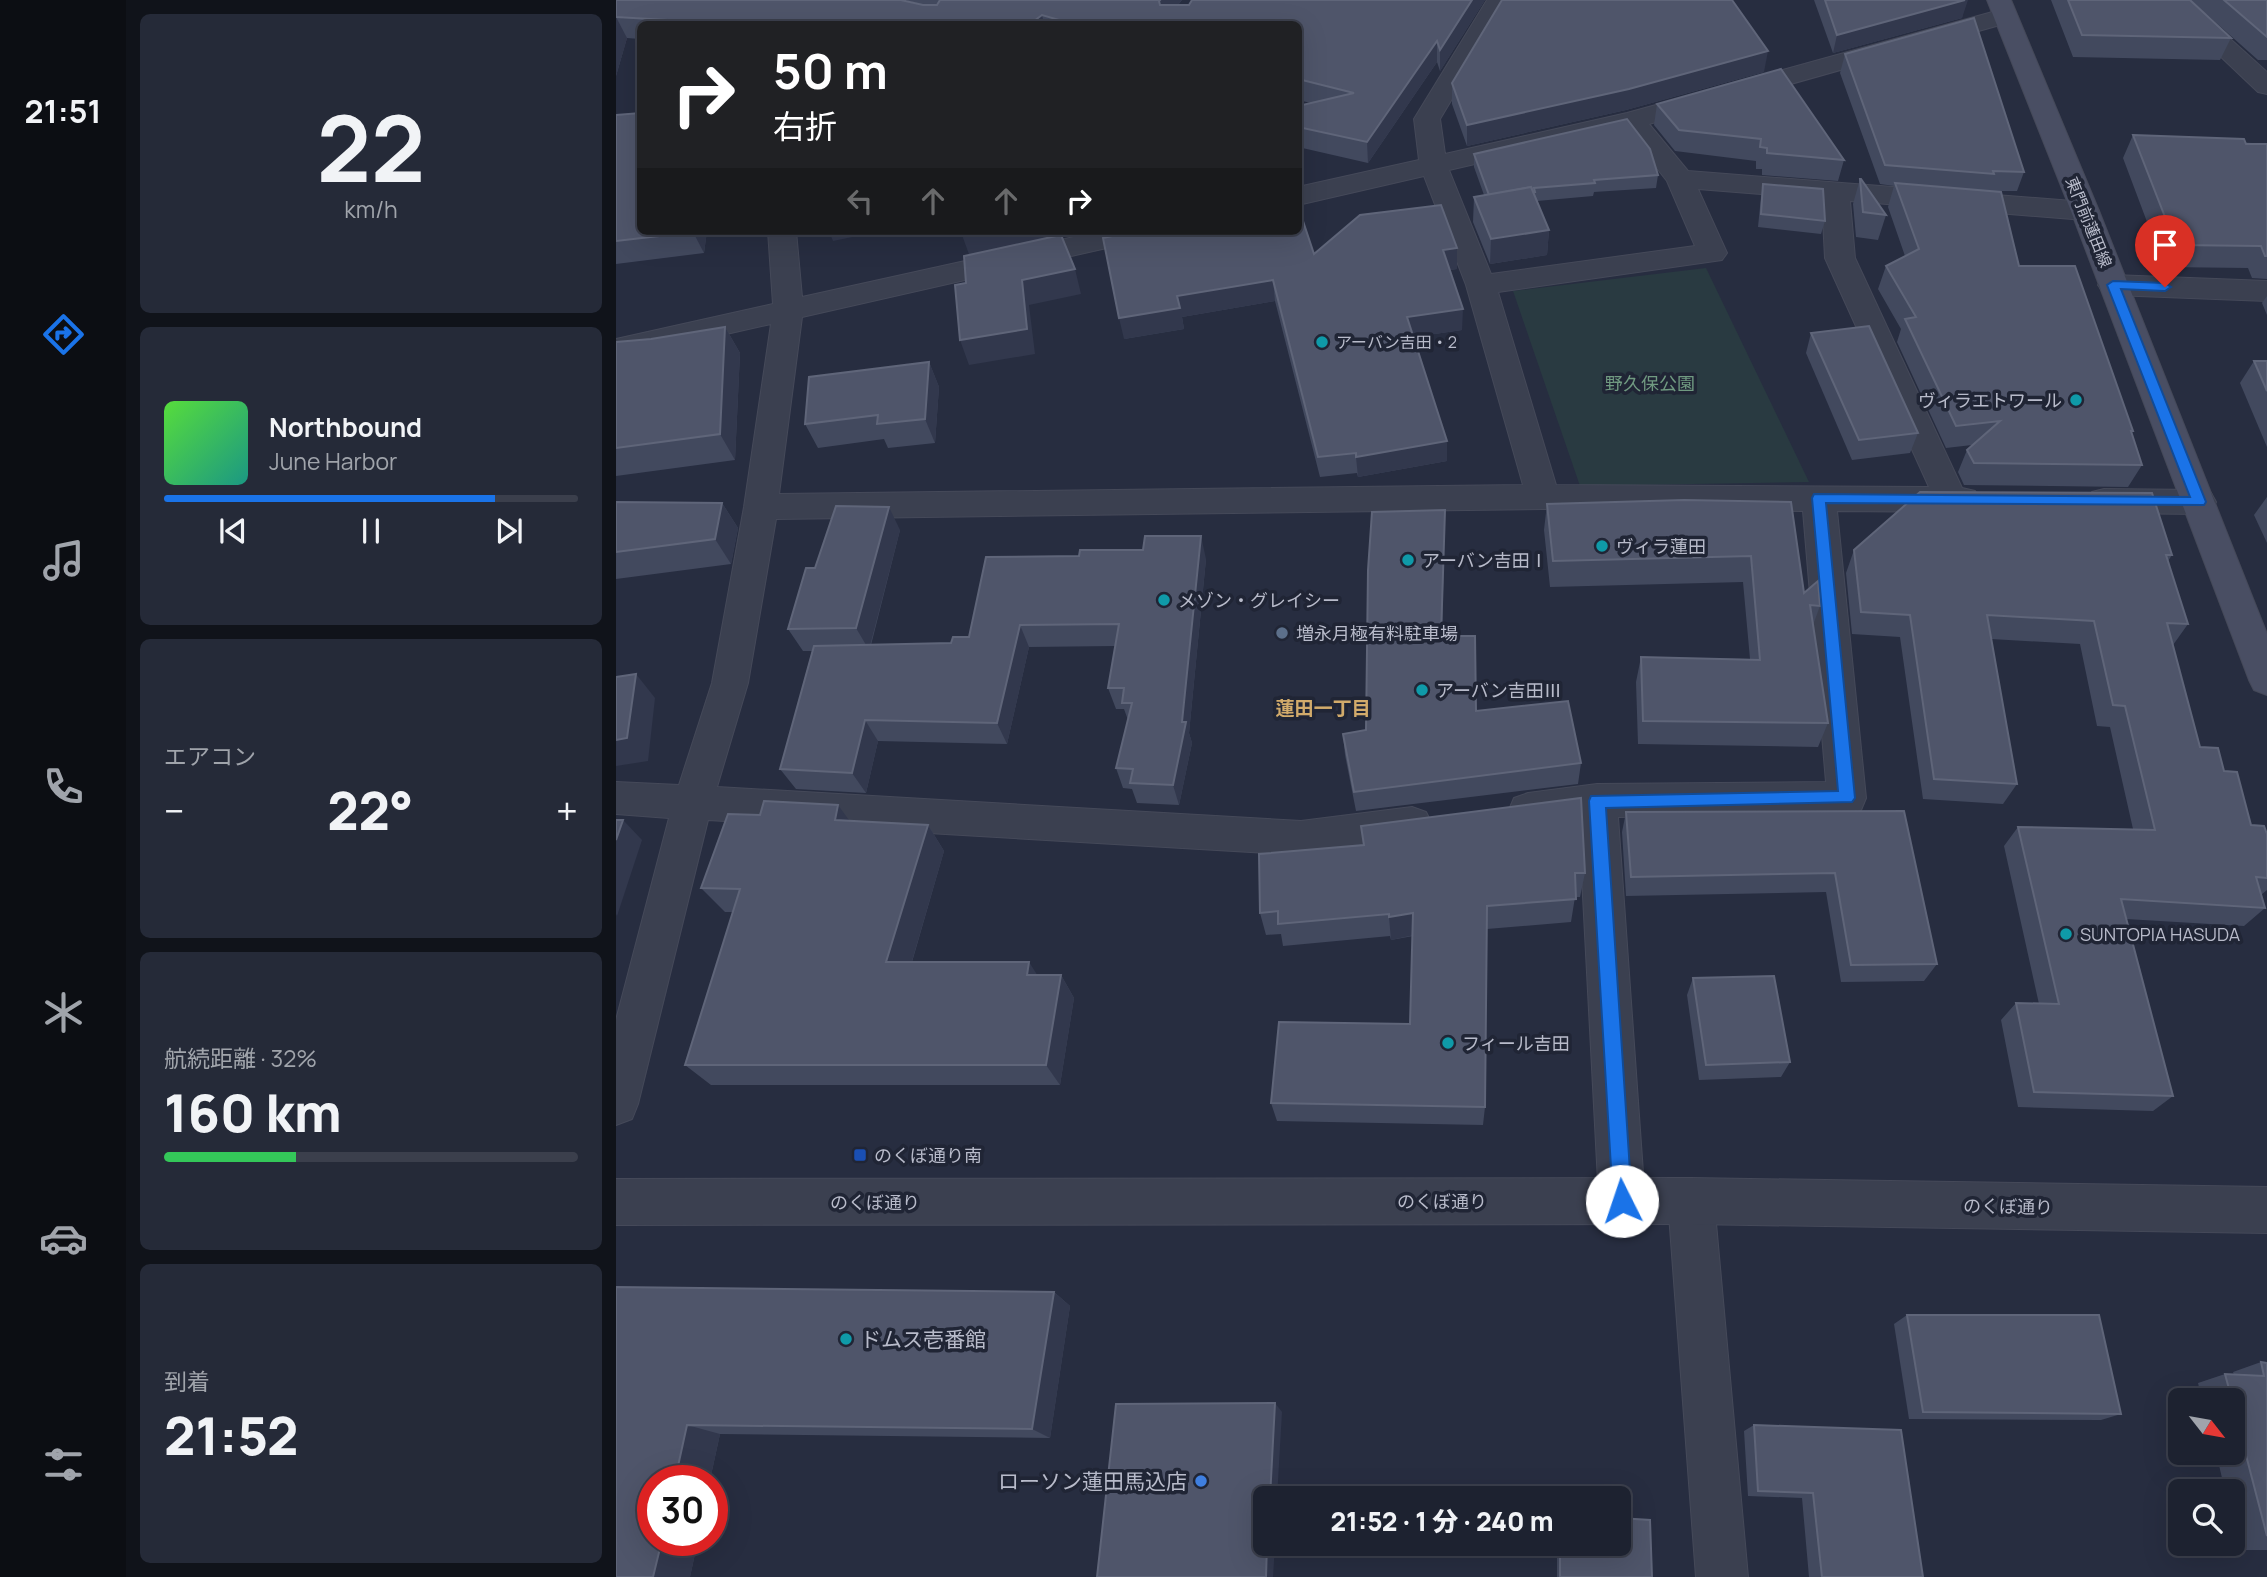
<!DOCTYPE html>
<html lang="ja">
<meta charset="utf-8">
<style>
body{margin:0;font-family:Manrope,"Noto Sans JP",sans-serif;background:#252a38;color:#f1f3f6;height:100vh;display:flex;flex-direction:column;font-size:26px;white-space:nowrap}
*{box-sizing:border-box;margin:0}
p{font-size:23px;color:#a0a4ab}
.icon{flex:none;width:38px;height:38px;fill:none;stroke:currentColor;stroke-width:2;stroke-linecap:round;stroke-linejoin:round}
.map{position:relative;flex:1;overflow:hidden}
.sheet{display:flex;flex-direction:column;gap:14px;padding:14px;background:#10131a;width:490px}
.sheet>*{flex:none}
.banner{position:absolute;left:21px;top:21px;width:665px;height:214px;border-radius:10px;box-shadow:0 7px 28px #0002,0 0 0 2px #3b3f4c;background:#202124;color:#fff;overflow:hidden}
.needle{width:46px;rotate:121deg}
.tools{position:absolute;left:1552px;top:1388px;display:grid;gap:14px}
.tools a{display:grid;place-items:center;width:77px;height:77px;border-radius:10px;background:#1d2230;box-shadow:0 7px 28px #0002,0 0 0 2px #3b3f4c;font-size:35px}
.speed{position:absolute;left:21px;top:1465px;display:flex;gap:14px;font-size:35px;font-weight:700;text-align:center}
.speed>*{display:grid;place-content:center;width:91px;height:91px;border-radius:50%;background:#1d2230;box-shadow:0 7px 28px #0002,0 0 0 2px #3b3f4c;line-height:1}
.speed .limit{border:10px solid #d22;background:#fff;color:#111}
.pin{position:absolute;display:grid;place-items:center;width:60px;height:60px;color:#fff;margin:-72px -30px;border-radius:50% 50% 50% 0;rotate:-45deg;box-shadow:0 0 7px #0007}
.pin .icon{rotate:45deg}
.me{position:absolute;width:77px;margin:-38px;rotate:356deg;stroke-linejoin:round;filter:drop-shadow(0 0 5px #0008)}
.turn{display:flex;align-items:center;gap:24px;height:147px;padding:0 21px;font-size:32px}
.turn .icon{width:91px;height:91px;stroke-width:2.5}
.turn b{display:block;font-size:49px;line-height:60px}
.lanes{display:flex;align-items:center;height:66px;padding:0 21px;background:#0003;justify-content:center;gap:35px;direction:ltr}
.lanes .off{opacity:.35}
.big{font-size:52px;font-weight:800;line-height:1.1}
.sheet .widget{flex:1;display:flex;flex-direction:column;justify-content:center;gap:10px;min-width:0;padding:0 24px;border-radius:10px;background:#252a38}
.sheet .dial{align-items:center;gap:0}
.dial b{font-size:91px;line-height:1}
.song{display:flex;align-items:center;gap:21px}
.cover{width:84px;height:84px;border-radius:10px;background:linear-gradient(135deg,hsl(110 70% 55%),hsl(170 70% 35%))}
.played{height:7px;border-radius:4px;background:linear-gradient(90deg,#1a73e8 80%,#3b3f4c 80%)}
.keys{display:flex;justify-content:space-around;direction:ltr}
.heat{display:flex;justify-content:space-between;align-items:center;font-size:38px;direction:ltr}
.charge{height:10px;border-radius:5px;background:linear-gradient(90deg,#34c759 32%,#3b3f4c 0)}
.trip{position:absolute;left:637px;top:1486px;width:378px;height:70px;border-radius:10px;background:#1d2230;box-shadow:0 7px 28px #0002,0 0 0 2px #3b3f4c;font-weight:800;line-height:70px;text-align:center}
main{display:flex;flex:1;min-height:0}
.menu{display:flex;flex-direction:column;width:126px;justify-content:space-around;align-items:center;background:#0c0e13;color:#a0a4ab}
.menu .icon{width:49px;height:49px}
.menu .active{color:#1a73e8}
.menu b{font-size:32px;color:#f1f3f6}
.map>svg:first-child{display:block}
</style>
<main>
<nav class="menu">
<b>21:51</b>
<svg class="icon active" aria-label="directions" viewBox="0 0 24 24"><path d="M12 3l9 9-9 9-9-9zM9 14v-3h6M13 9l2 2-2 2"/></svg>
<svg class="icon" aria-label="music" viewBox="0 0 24 24"><path d="M9 18V5l10-2v13"/><circle cx="6" cy="18" r="3"/><circle cx="16" cy="16" r="3"/></svg>
<svg class="icon" aria-label="phone" viewBox="0 0 24 24"><path d="M5 4h4l2 5-3 2q2 4 5 5l2-3 5 2v4C11 20 4 13 5 4z"/></svg>
<svg class="icon" aria-label="climate" viewBox="0 0 24 24"><path d="M12 3v18M4 7l16 10M4 17L20 7"/></svg>
<svg class="icon" aria-label="car" viewBox="0 0 24 24"><path d="M5 17H2v-5l4-1 3-4h7l3 4 3 1v5h-3M9 17h6M6 11h13"/><circle cx="7" cy="17" r="2"/><circle cx="17" cy="17" r="2"/></svg>
<svg class="icon" aria-label="filters" viewBox="0 0 24 24"><path d="M4 7h16M4 17h16"/><circle cx="9" cy="7" r="2"/><circle cx="15" cy="17" r="2"/></svg>
</nav>
<section class="sheet">
<div class="widget dial"><b>22</b><p>km/h</p></div>
<div class="widget">
<div class="song"><i class="cover"></i><div><b>Northbound</b><p>June Harbor</p></div></div>
<div class="played"></div>
<div class="keys"><svg class="icon" aria-label="previous" viewBox="0 0 24 24"><path d="M18 5L8 12l10 7zM5 5v14"/></svg><svg class="icon" aria-label="pause" viewBox="0 0 24 24"><path d="M8 5v14M16 5v14"/></svg><svg class="icon" aria-label="next" viewBox="0 0 24 24"><path d="M6 5l10 7-10 7zM19 5v14"/></svg></div>
</div>
<div class="widget"><p>エアコン</p>
<div class="heat"><a>−</a><b class="big">22°</b><a>+</a></div>
</div>
<div class="widget"><p>航続距離 · 32%</p><b class="big">160 km</b><div class="charge"></div></div>
<div class="widget"><p>到着</p><b class="big">21:52</b></div>
</section>
<div class="map">
<svg width="1651" height="1577" viewBox="0 0 1651 1577">
<rect width="100%" height="100%" fill="#272d40"/>
<polygon fill="#293a41" points="1090,268 1193,482 964,486 897,291"/>
<g fill="none" stroke-linecap="round" stroke-linejoin="round">
<defs>
<g id="minor">
<path d="M871 0H895L824 119 829 154 1011 113 1380 11 1389 9 1398 11 1401 16 1398 21 1033 124 1072 171 1469 202 1479 205 1483 211 1479 217 1469 220 1234 201 1239 258 1346 488 1359 491 1364 500 1359 509 1347 512 1221 511 1250 798 1245 810 1231 814 1002 817 1029 1201 1022 1217 1006 1224 990 1217 983 1201 963 820 912 827 898 822 893 810 898 798 912 793 981 784 1210 782 1187 511 927 509 160 519 132 683 101 787 685 821 796 807 810 812 816 824 810 836 796 841 685 855 92 820 22 1104 16 1119 0 1125V1020L53 818 0 814V782L63 785 96 683 128 507 155 324 0 359V339L157 304 152 231H180L186 297 485 231H540L536 237 526 240 186 317 163 494 907 485 850 285 808 176 682 205V187L803 160 798 119ZM1010 129 1051 181 1079 246 875 274 833 170ZM1082 189 1206 199 1209 258 1313 487 940 485 882 292 1106 260 1111 253Z"/>
<polygon points="1545,0 1571,0 1651,72 1651,94 1642,92"/>
<polygon points="1497,275 1651,281 1651,301 1497,295 1487,292 1482,285 1487,278"/>
<polygon points="1488,489 1583,490 1595,493 1600,502 1595,511 1583,514 1488,513 1476,510 1471,501 1476,492"/>
<polygon points="1075,1178 1091,1185 1098,1201 1132,1577 1080,1577 1052,1201 1059,1185"/>
</g>
<polygon id="tertiary" points="1075,1178 1651,1187 1651,1233 1075,1224 0,1225 0,1179"/>
<polygon id="secondary" points="1371,0 1395,0 1483,211 1651,634 1651,695 1638,690 1633,680 1455,211"/>
</defs>
<use href="#minor" stroke="#454959" stroke-width="2"/>
<use href="#tertiary" stroke="#454959" stroke-width="2"/>
<use href="#secondary" stroke="#454959" stroke-width="2"/>
<use href="#minor" fill="#3b4050" fill-rule="evenodd"/>
<use href="#tertiary" fill="#3b4050" fill-rule="evenodd"/>
<use href="#secondary" fill="#494e63" fill-rule="evenodd"/>
</g>
<g fill="#42495e">
<polygon points="0,0 307,5 308,5 288,0 566,0 562,5 869,0 824,71 821,62 752,163 682,147 682,106 695,103 682,100 682,24 24,24 24,39 11,38 0,76"/>
<polygon points="1198,0 1349,0 1346,18 1217,53"/>
<polygon points="1435,0 1651,0 1651,60 1642,60 1579,4 1615,38 1604,60 1457,57"/>
<polygon points="1229,54 1408,172 1401,191 1372,191 1403,266 1517,431 1515,434 1526,465 1512,487 1348,485 1342,472 1351,450 1356,445 1330,448 1281,342 1285,329 1262,289 1270,266 1289,256 1272,207 1278,186 1264,184 1224,73"/>
<polygon points="1148,72 1010,110 851,146 836,104 836,83"/>
<polygon points="1041,104 1228,160 1222,181 1146,175 1146,169 1140,169 1140,161 1059,151 1038,125"/>
<polygon points="0,115 24,231 91,231 88,253 0,264"/>
<polygon points="1517,135 1651,144 1651,279 1636,278 1632,268 1548,267 1507,158"/>
<polygon points="858,154 1042,175 1040,188 978,192 977,196 921,201 933,230 931,255 874,264 857,222 858,197 868,195 858,167"/>
<polygon points="1244,179 1270,215 1262,240 1240,237 1237,204"/>
<polygon points="1147,184 1209,221 1205,234 1142,227 1145,197"/>
<polygon points="698,254 841,269 833,270 846,330 798,337 831,441 831,461 742,477 741,473 704,477 659,301 566,317 568,329 508,339"/>
<polygon points="1651,296 1651,315 1646,303"/>
<polygon points="109,327 124,353 119,460 0,476 0,342 35,339"/>
<polygon points="1195,333 1302,433 1294,453 1236,460 1190,353"/>
<polygon points="1638,361 1651,361 1651,447 1624,383"/>
<polygon points="313,362 323,387 319,443 272,448 268,439 202,448 189,424"/>
<polygon points="1651,497 1651,543 1638,515"/>
<polygon points="1068,500 1204,606 1197,625 1212,723 1202,747 1022,744 1020,682 1025,657 1134,659 1127,582 934,587 928,530 931,504"/>
<polygon points="0,502 106,503 122,528 115,564 0,579"/>
<polygon points="829,510 826,636 860,711 965,763 962,784 740,811 729,755 727,734 750,730"/>
<polygon points="284,530 255,645 335,643 590,559 573,733 576,743 563,805 521,803 516,789 507,788 500,768 512,720 508,709 500,709 492,688 499,646 413,647 391,744 262,741 250,793 180,789 164,769 196,651 187,651 172,629 199,568"/>
<polygon points="1238,550 1556,555 1552,561 1572,624 1557,645 1584,747 1608,771 1635,825 1651,834 1651,890 1645,895 1649,908 1628,926 1510,919 1557,1096 1537,1111 1402,1107 1385,1020 1400,1003 1423,1004 1388,846 1402,827 1517,829 1494,727 1481,726 1464,644 1375,639 1401,784 1387,804 1307,799 1284,637 1236,634 1230,573"/>
<polygon points="1288,811 1321,964 1308,981 1225,982 1210,892 1010,896 1006,832 1010,812"/>
<polygon points="234,821 312,825 328,851 296,962 421,975 445,975 458,998 444,1085 95,1085 69,1065 117,912 109,912 85,888"/>
<polygon points="745,826 969,873 964,897 959,897 955,922 871,929 869,1107 867,1125 661,1121 655,1103 794,1024 797,936 775,940 774,936 667,946 665,934 650,935 644,913 747,845"/>
<polygon points="1077,978 1174,1062 1165,1077 1083,1080 1071,995"/>
<polygon points="0,1287 438,1292 454,1306 434,1438 104,1434 94,1480 37,1480 37,1540 82,1540 74,1577 0,1577"/>
<polygon points="1291,1315 1505,1414 1485,1420 1293,1419 1278,1324"/>
<polygon points="1645,1362 1651,1363 1651,1550 1624,1550 1617,1523 1617,1491 1609,1491 1600,1452 1617,1452 1617,1400 1586,1400 1582,1383 1609,1374 1618,1375 1617,1372"/>
<polygon points="1138,1425 1307,1577 1193,1577 1186,1498 1132,1496 1128,1431"/>
<polygon points="941,1544 1003,1544 1036,1577 941,1577"/>
</g>
<g fill="#32384d">
<polygon points="544,0 566,0 547,22 543,1"/>
<polygon points="856,0 869,0 824,71 824,50"/>
<polygon points="1349,0 1352,0 1346,18 1217,53 1221,35"/>
<polygon points="426,15 428,24 414,24"/>
<polygon points="0,17 11,38 0,76"/>
<polygon points="264,20 266,24 257,24"/>
<polygon points="821,41 821,62 752,163 751,142"/>
<polygon points="1152,51 1148,72 1010,110 851,146 851,125"/>
<polygon points="933,230 931,255 874,264 875,239"/>
<polygon points="77,231 91,231 88,253 77,232"/>
<polygon points="213,231 265,231 217,241"/>
<polygon points="364,231 442,231 444,237 354,257 346,235"/>
<polygon points="841,248 841,269 827,271 827,250"/>
<polygon points="459,269 465,294 413,305 419,354 353,365 344,340 406,280"/>
<polygon points="657,280 659,301 566,317 568,329 508,339 503,318 561,296"/>
<polygon points="847,309 846,330 792,338 791,317"/>
<polygon points="109,327 124,353 119,460 104,434"/>
<polygon points="313,362 323,387 319,443 309,419"/>
<polygon points="831,441 831,461 742,477 740,457"/>
<polygon points="106,503 122,528 115,564 99,539"/>
<polygon points="273,507 284,530 253,650 240,628"/>
<polygon points="585,536 590,559 573,733 576,743 563,805 557,785 566,722"/>
<polygon points="404,625 413,647 391,744 381,723"/>
<polygon points="20,674 39,698 32,761 0,766 0,740"/>
<polygon points="249,720 262,741 250,793 236,773"/>
<polygon points="222,805 241,831 219,820"/>
<polygon points="7,820 26,840 1,916 0,914 0,840"/>
<polygon points="312,825 328,851 289,985 270,962"/>
<polygon points="797,913 798,935 775,940 773,917"/>
<polygon points="413,962 427,984 411,975"/>
<polygon points="445,975 458,998 444,1085 430,1065"/>
<polygon points="438,1292 454,1306 434,1438 416,1429"/>
<polygon points="659,1403 666,1412 661,1498 654,1498"/>
<polygon points="71,1425 104,1434 94,1480 59,1480"/>
<polygon points="46,1540 82,1540 74,1577 37,1577"/>
<polygon points="651,1544 659,1544 657,1577 650,1577"/>
</g>
<g fill="#4f556a" stroke="#5f6579" stroke-width="2">
<polygon points="0,0 285,0 307,5 321,5 324,0 544,0 543,1 544,5 573,5 576,0 856,0 824,50 821,41 751,142 682,127 682,106 738,93 682,79 682,24 457,24 426,15 414,24 280,24 264,20 257,24 104,24 105,23 0,17"/>
<polygon points="886,0 1116,0 1152,51 1013,89 851,125 836,83"/>
<polygon points="1209,0 1349,0 1221,35"/>
<polygon points="1452,0 1574,0 1615,38 1466,35"/>
<polygon points="1608,0 1651,0 1651,37"/>
<polygon points="1358,18 1408,172 1377,171 1378,174 1269,165 1229,54"/>
<polygon points="1165,69 1228,160 1151,153 1151,148 1144,147 1145,139 1063,130 1041,104"/>
<polygon points="24,113 24,231 77,231 77,232 0,241 0,115"/>
<polygon points="1011,119 1034,149 1042,175 978,180 979,183 918,188 919,192 917,192 915,187 873,195 858,154"/>
<polygon points="1517,135 1628,139 1630,144 1651,144 1651,256 1649,256 1645,246 1560,245"/>
<polygon points="1244,179 1245,179 1270,215 1247,212"/>
<polygon points="1279,183 1385,192 1403,266 1459,266 1517,431 1515,431 1526,465 1358,463 1351,450 1384,421 1340,426 1289,319 1300,317 1270,266 1303,249"/>
<polygon points="1147,184 1207,189 1209,221 1145,214"/>
<polygon points="915,187 933,230 875,239 858,197"/>
<polygon points="825,205 841,248 827,250 847,309 791,317 831,441 740,457 740,453 702,457 657,280 561,296 564,308 503,318 487,238 520,231 682,231 682,206 698,254 744,215"/>
<polygon points="346,231 364,231 346,235"/>
<polygon points="445,235 459,269 406,280 411,329 344,340 339,285 350,283 348,256"/>
<polygon points="1253,326 1302,433 1243,440 1195,333"/>
<polygon points="109,327 104,434 0,448 0,342 35,339"/>
<polygon points="1638,361 1651,361 1651,391"/>
<polygon points="313,362 309,419 261,424 262,415 189,424 193,377"/>
<polygon points="1304,492 1536,493 1556,555 1550,555 1572,624 1551,623 1584,747 1602,748 1608,771 1621,772 1635,825 1648,826 1651,834 1651,878 1640,877 1649,908 1505,899 1557,1096 1418,1092 1400,1003 1443,1004 1402,827 1539,830 1509,706 1497,705 1478,621 1371,615 1401,784 1318,779 1294,615 1245,612 1238,550"/>
<polygon points="1068,500 1175,502 1188,593 1202,581 1204,606 1194,605 1212,723 1027,721 1025,657 1144,660 1135,556 937,561 931,504"/>
<polygon points="0,502 106,503 99,539 0,552"/>
<polygon points="220,506 273,507 240,628 172,629 190,568 199,568"/>
<polygon points="829,510 825,636 859,636 860,711 952,701 965,763 738,792 727,734 750,730 752,570 756,512"/>
<polygon points="529,536 585,536 566,722 570,722 557,785 514,783 517,769 500,768 516,703 506,703 508,688 492,688 503,624 404,625 381,723 249,720 236,773 164,769 198,646 335,643 337,637 353,637 370,557 463,556 464,550 527,550"/>
<polygon points="20,674 11,738 0,740 0,677"/>
<polygon points="965,798 969,873 959,873 960,899 871,906 869,1107 655,1103 663,1022 794,1024 797,913 773,917 773,914 662,924 662,911 644,913 643,854 748,845 745,826"/>
<polygon points="148,801 222,805 219,820 312,825 270,962 413,962 411,975 445,975 430,1065 69,1065 124,889 85,888 112,814 144,815"/>
<polygon points="1288,811 1321,964 1235,965 1219,873 1015,877 1010,812"/>
<polygon points="0,820 7,820 0,840"/>
<polygon points="1158,976 1174,1062 1090,1065 1077,978"/>
<polygon points="0,1287 438,1292 416,1429 71,1425 59,1480 37,1480 37,1540 46,1540 37,1577 0,1577"/>
<polygon points="1291,1315 1483,1315 1505,1414 1307,1412"/>
<polygon points="1645,1362 1651,1363 1651,1536 1617,1405 1617,1400 1616,1400 1609,1374 1648,1376"/>
<polygon points="659,1403 654,1498 649,1498 649,1544 651,1544 650,1577 481,1577 500,1404"/>
<polygon points="1138,1425 1285,1430 1307,1577 1206,1577 1197,1493 1142,1491"/>
<polygon points="1003,1518 1034,1520 1036,1577 944,1577 944,1544 1003,1544"/>
</g>
<polygon fill="#1a73e8" stroke="#114b97" stroke-width="2" points="1497,281 1549,283 1555,287 1549,291 1505,289 1590,502 1588,505 1210,503 1239,798 1236,802 990,808 1016,1201 1013,1207 1006,1210 999,1207 997,1201 973,801 975,796 1222,791 1196,498 1198,494 1574,497 1491,285"/>
<g fill="#0f9aa8" stroke="#202535" stroke-width="2.5">
<circle cx="706" cy="342" r="7"/>
<circle cx="1460" cy="400" r="7"/>
<circle cx="986" cy="546" r="7"/>
<circle cx="792" cy="560" r="7"/>
<circle cx="548" cy="600" r="7"/>
<circle cx="806" cy="690" r="7"/>
<circle cx="1450" cy="934" r="7"/>
<circle cx="832" cy="1043" r="7"/>
<circle cx="230" cy="1339" r="7"/>
</g>
<circle fill="#5c6f8a" stroke="#202535" stroke-width="2.5" cx="666" cy="633" r="7"/>
<rect fill="#1a4fb4" stroke="#202535" stroke-width="2.5" x="237" y="1148" width="14" height="14" rx="3.5"/>
<circle fill="#3f7fe0" stroke="#202535" stroke-width="2.5" cx="585" cy="1481" r="7"/>
<g text-anchor="middle" dominant-baseline="central" stroke-width="7" stroke-linejoin="round" paint-order="stroke">
<g font-size="16" fill="#b8bbca" stroke="#202535">
<text transform="translate(1473 222) rotate(68)">東門前蓮田線</text>
</g>
<g font-size="16" fill="#b8bbca" stroke="#202535" text-anchor="start">
<text x="720" y="342">アーバン吉田・2</text>
</g>
<g font-size="18" fill="#709a81" stroke="#202535">
<text x="1034" y="383">野久保公園</text>
</g>
<g font-size="18" fill="#b8bbca" stroke="#202535" text-anchor="start">
<text x="1446" y="400" text-anchor="end">ヴィラエトワール</text>
<text x="1000" y="546">ヴィラ蓮田</text>
<text x="806" y="560">アーバン吉田Ⅰ</text>
<text x="562" y="600">メゾン・グレイシー</text>
<text x="680" y="633">増永月極有料駐車場</text>
<text x="820" y="690">アーバン吉田Ⅲ</text>
<text x="1464" y="934">SUNTOPIA HASUDA</text>
<text x="846" y="1043">フィール吉田</text>
<text x="258" y="1155">のくぼ通り南</text>
</g>
<g font-size="18" fill="#b8bbca" stroke="#202535">
<text x="826" y="1201">のくぼ通り</text>
<text x="259" y="1202">のくぼ通り</text>
<text transform="translate(1392 1206) rotate(1)">のくぼ通り</text>
</g>
<g font-size="19" font-weight="bold" fill="#d2ab6b" stroke="#202535">
<text x="707" y="708">蓮田一丁目</text>
</g>
<g font-size="21" fill="#b8bbca" stroke="#202535" text-anchor="start">
<text x="244" y="1339">ドムス壱番館</text>
<text x="571" y="1481" text-anchor="end">ローソン蓮田馬込店</text>
</g>
</g>
</svg>
<div class="tools">
<a><svg class="needle" viewBox="-14 -14 28 28"><path d="M0-13l5 13h-10z" fill="#e53935"/><path d="M0 13l5-13h-10z" fill="#a0a4ab"/></svg></a>
<a><svg class="icon" aria-label="search" viewBox="0 0 24 24"><circle cx="10" cy="10" r="6"/><path d="M15 15l6 6"/></svg></a>
</div>
<div class="speed"><div class="limit">30</div></div>
<div class="pin" style="left:1549px;top:287px;background:#d93025"><svg class="icon" aria-label="arrive" viewBox="0 0 24 24"><path d="M6 21V4h12l-3 4 3 4H6"/></svg></div>
<svg class="me" style="left:1006px;top:1201px" viewBox="-20 -20 40 40"><circle r="19" fill="#fff"/><path d="M0-13L10 11 0 6-10 11z" fill="#1a73e8"/></svg>
<div class="trip">21:52 · 1 分 · 240 m</div>
<div class="banner">
<div class="turn"><svg class="icon" aria-label="right" viewBox="0 0 24 24"><path d="M7 20v-9h11M14 6l5 5-5 5"/></svg><div><b>50 m</b>右折</div></div>
<div class="lanes"><svg class="icon off" aria-label="left" viewBox="0 0 24 24"><path d="M17 20v-9H6M10 6l-5 5 5 5"/></svg><svg class="icon off" aria-label="ahead" viewBox="0 0 24 24"><path d="M12 20V5M6 11l6-6 6 6"/></svg><svg class="icon off" aria-label="ahead" viewBox="0 0 24 24"><path d="M12 20V5M6 11l6-6 6 6"/></svg><svg class="icon" aria-label="right" viewBox="0 0 24 24"><path d="M7 20v-9h11M14 6l5 5-5 5"/></svg></div>
</div>
</div>
</main>
